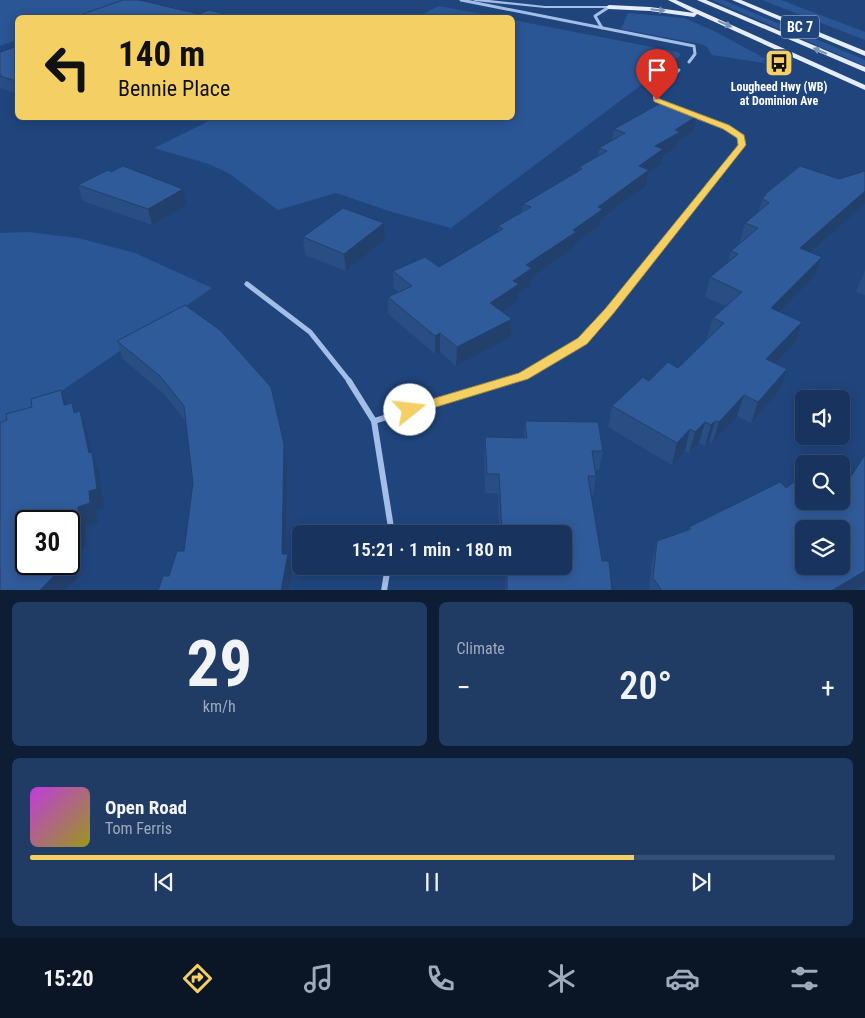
<!DOCTYPE html>
<meta charset="utf-8">
<style>
body{margin:0;font-family:"Roboto Condensed",sans-serif;background:#213c64;color:#f1f3f6;height:100vh;display:flex;flex-direction:column;font-size:19px;white-space:nowrap}
*{box-sizing:border-box;margin:0}
p{font-size:16px;color:#9faabc}
.icon{flex:none;width:28px;height:28px;fill:none;stroke:currentColor;stroke-width:2;stroke-linecap:round;stroke-linejoin:round}
.map{position:relative;height:590px;overflow:hidden}
.panel{display:flex;flex-direction:column;gap:12px;padding:12px;background:#0d1d34;flex:1}
.panel>*{flex:none}
.hud{position:absolute;left:15px;top:15px;width:500px;height:105px;border-radius:8px;box-shadow:0 2px 12px #0003,0 0 0 1px #364f73;background:#f4d064;color:#111;overflow:hidden}
.tools{position:absolute;left:795px;top:390px;display:grid;gap:10px}
.tools a{display:grid;place-items:center;width:55px;height:55px;border-radius:8px;background:#18345e;box-shadow:0 2px 12px #0003,0 0 0 1px #364f73;font-size:25px}
.speed{position:absolute;left:15px;top:510px;display:flex;gap:10px;font-size:25px;font-weight:700;text-align:center}
.speed>*{display:grid;place-content:center;width:65px;height:65px;border-radius:50%;background:#18345e;box-shadow:0 2px 12px #0003,0 0 0 1px #364f73;line-height:1}
.speed .limit{border:2px solid #111;border-radius:8px;background:#fff;color:#111}
.pin{position:absolute;display:grid;place-items:center;width:42px;height:42px;color:#fff;margin:-51px -21px;border-radius:50% 50% 50% 0;rotate:-45deg;box-shadow:0 0 5px #0007}
.pin .icon{rotate:45deg}
.me{position:absolute;width:55px;margin:-28px;rotate:74deg;stroke-linejoin:round;filter:drop-shadow(0 0 4px #0008)}
.turn{display:flex;align-items:center;gap:18px;height:105px;padding:0 20px;font-size:22px}
.turn .icon{width:65px;height:65px;stroke-width:2.5}
.turn b{display:block;font-size:35px;line-height:42px}
.big{font-size:38px;font-weight:600;line-height:1.1}
.panel .tile{flex:1;display:flex;flex-direction:column;justify-content:center;gap:8px;min-width:0;padding:0 18px;border-radius:8px;background:#213c64}
.panel .dial{align-items:center;gap:0}
.dial b{font-size:65px;line-height:1}
.song{display:flex;align-items:center;gap:15px}
.cover{width:60px;height:60px;border-radius:8px;background:linear-gradient(135deg,hsl(290 70% 55%),hsl(60 70% 35%))}
.played{height:5px;border-radius:2px;background:linear-gradient(90deg,#f4d064 75%,#364f73 75%)}
.keys{display:flex;justify-content:space-around;direction:ltr}
.heat{display:flex;justify-content:space-between;align-items:center;font-size:28px;direction:ltr}
.panel .tiles{flex:1;display:grid;gap:12px;grid-template-columns:1fr 1fr}
.tile:last-child{grid-column:span 2}
.trip{position:absolute;left:292px;top:525px;width:280px;height:50px;border-radius:8px;background:#18345e;box-shadow:0 2px 12px #0003,0 0 0 1px #364f73;font-weight:600;line-height:50px;text-align:center}
.menu{display:flex;height:80px;justify-content:space-around;align-items:center;background:#0a1526;color:#9faabc}
.menu .icon{width:35px;height:35px}
.menu .selected{color:#f4d064}
.menu b{font-size:22px;color:#f1f3f6}
.map>svg:first-child{display:block}
</style>
<div class="map">
<svg width="865" height="591" viewBox="0 0 865 591">
<rect width="100%" height="100%" fill="#20457d"/>
<g fill="#2a5695">
<polygon points="0,0 134,0 83,17 18,18 17,40 0,46"/>
<polygon points="712,0 723,0 865,60 865,66"/>
<polygon points="762,0 781,0 865,32 865,40"/>
<polygon points="439,6 498,17 416,17"/>
<polygon points="628,13 684,18 714,31 766,59 762,61 770,64 712,55 707,47 701,44 621,29"/>
<polygon points="513,20 678,52 681,55 451,228 392,212 336,193 278,210 230,174 209,164 154,148 215,118 512,118"/>
<polygon points="28,232 78,238 135,253 212,288 0,433 0,233"/>
</g>
<g fill="none" stroke-linecap="round" stroke-linejoin="round">
<g stroke="#a3bfe7" stroke-width="3">
<polyline points="461,0 694,46 695,54 689,62"/>
<polyline points="602,28 595,16 609,7"/>
<polyline points="655,97 656,93 679,70"/>
</g>
<polyline stroke="#a3bfe7" stroke-width="4" points="655,96 655,98 667,106 733,130 741,137 742,145 681,221"/>
<g stroke="#a3bfe7" stroke-width="5">
<polyline points="247,284 310,332 350,382"/>
<polyline points="502,382 523,376 583,341 682,220"/>
</g>
<g stroke="#a3bfe7" stroke-width="6">
<polyline points="349,381 374,421 392,534"/>
<polyline points="374,421 506,381"/>
<polyline points="384,591 388,566"/>
</g>
<polygon fill="#a3bfe7" fill-rule="evenodd" points="473,0 489,0 545,6 609,6 611,7 609,8 545,8 475,1"/>
<g fill="#e5edfd" fill-rule="evenodd">
<polygon points="668,0 676,0 865,85 865,90 697,14 694,17 650,11 609,9 606,7 609,5 650,7 694,13"/>
<polygon points="697,0 706,0 865,67 865,72"/>
<polygon points="732,0 741,0 865,51 865,56"/>
</g>
</g>
<g fill="#294e84">
<polygon points="18,36 18,94 0,88 0,52 17,46 14,38"/>
<polygon points="614,129 693,131 678,141 677,147 662,156 661,165 648,173 646,186 601,219 600,225 574,245 574,248 531,278 530,286 518,294 518,301 502,312 512,319 511,337 456,366 440,352 435,354 388,314 388,297 398,292 394,288 393,271 439,267 498,232 498,226 522,212 523,204 578,171 579,167 598,156 599,148 612,141"/>
<polygon points="865,171 865,204 810,252 822,257 815,276 780,312 795,342 775,363 780,390 751,423 737,416 712,444 709,442 705,446 699,443 689,453 685,451 672,465 608,427 612,406 649,381 678,368 708,338 707,338 713,318 726,306 705,297 710,277 728,262 731,251 741,242 740,242 745,223 758,212 764,195 839,179"/>
<polygon points="111,172 183,189 187,205 152,225 83,201 78,185"/>
<polygon points="384,223 385,240 346,271 305,255 303,237"/>
<polygon points="865,270 865,295 856,292"/>
<polygon points="117,341 284,444 287,464 286,554 288,554 292,573 288,591 158,591 169,576 184,551 193,483 186,422 165,395 123,359"/>
<polygon points="525,421 603,451 599,470 595,470 596,476 593,496 591,496 602,561 612,591 505,591 506,566 564,566 564,534 499,534 498,494 485,493 484,456 485,437 524,438"/>
<polygon points="865,455 865,584 854,591 649,591 652,560 657,541 688,530 689,527 786,488 851,476"/>
</g>
<g fill="#22406c">
<polygon points="697,116 693,131 678,141 677,147 662,156 661,165 648,173 646,186 601,219 600,225 574,245 574,248 531,278 530,286 518,294 518,301 489,321 490,303 513,281 526,265 573,230 639,166 655,146 675,130"/>
<polygon points="183,189 187,205 152,225 148,209"/>
<polygon points="865,191 865,204 794,267 800,248"/>
<polygon points="384,223 385,240 346,271 344,254"/>
<polygon points="822,257 815,276 764,328 771,308"/>
<polygon points="512,319 511,337 456,366 457,347"/>
<polygon points="802,322 795,342 760,379 766,359"/>
<polygon points="440,333 440,352 435,354 435,336"/>
<polygon points="787,369 780,390 751,423 758,402"/>
<polygon points="61,390 68,409 64,405"/>
<polygon points="744,395 737,416 712,444 719,422"/>
<polygon points="80,411 87,430 94,462 92,452 99,471 104,508 96,510 98,523 86,526 87,546 69,552 69,530 78,507 89,491 89,453"/>
<polygon points="715,421 709,442 705,446 711,425"/>
<polygon points="705,422 699,443 689,453 695,432"/>
<polygon points="690,429 685,451 672,465 677,443"/>
<polygon points="284,444 287,464 286,568 288,554 292,573 288,591 281,591"/>
<polygon points="69,558 78,578 63,591 39,591 51,574 63,564 69,564"/>
<polygon points="865,571 865,584 854,591 831,591"/>
</g>
<g fill="#305b9a" stroke="#22406c" fill-rule="evenodd">
<polygon points="123,0 139,0 199,14 209,10 240,18 72,18"/>
<polygon points="18,46 18,80 16,81 0,76 0,52"/>
<polygon points="659,104 697,116 675,130 680,132 655,146 663,149 639,166 649,170 598,207 603,209 573,230 576,232 526,265 532,268 513,281 519,284 490,303 512,319 457,347 440,333 435,336 388,297 412,286 393,271 425,257 439,267 503,229 498,226 531,207 523,204 582,169 579,167 607,151 599,148 625,133 614,129"/>
<polygon points="123,166 183,189 148,209 78,185 108,170 111,172"/>
<polygon points="800,166 839,179 865,171 865,191 800,248 822,257 771,308 802,322 766,359 787,369 758,402 744,395 719,422 715,421 711,425 705,422 695,432 690,429 677,443 612,406 643,377 649,381 668,362 678,368 724,323 713,318 742,292 710,277 738,254 731,251 758,228 745,223 769,203 762,198 766,195 764,195"/>
<polygon points="343,208 384,223 344,254 303,237"/>
<polygon points="185,305 220,330 271,387 284,444 282,554 288,554 281,591 158,591 163,576 169,576 177,551 184,551 193,483 184,406 160,376 117,341"/>
<polygon points="61,390 64,405 72,403 74,413 80,411 89,453 92,452 97,489 89,491 90,503 78,507 79,527 69,530 69,521 26,521 26,564 63,564 51,574 54,576 39,591 0,591 0,423 7,420 6,414 32,407 31,399"/>
<polygon points="525,421 598,422 603,451 592,451 596,476 588,476 602,561 609,561 612,591 507,591 507,566 564,566 564,534 502,534 499,474 487,474 485,437 527,438"/>
<path d="M865 455V571L831 591H662L653 578 657 541 691 529 689 527 780 482 786 488 804 474V501H841V469L851 476ZM804 529H841V566H804Z"/>
<polygon points="823,458 833,464 816,464"/>
</g>
<defs><path id="oneway-solid" d="M-6-.8H1V-3.2L6.5 0L1 3.2V.8H-6Z" transform="scale(1.25)"/></defs>
<g fill="#7991b7">
<use href="#oneway-solid" transform="translate(658 10) rotate(6)"/>
<use href="#oneway-solid" transform="translate(725 24) rotate(24)"/>
<use href="#oneway-solid" transform="translate(820 51) rotate(-157)"/>
</g>
<polygon fill="#f4d064" stroke="#9f8741" points="657,98 729,125 744,135 746,145 613,314 587,344 528,379 410,415 405,413 403,410 405,407 519,373 578,338 605,309 738,145 737,138 723,129 655,102 653,100"/>
<defs>
<symbol id="bus-square" viewBox="-11 -11 22 22"><rect x="-9" y="-9" width="18" height="18" rx="4" fill="#f4d064" stroke="#20457d"/><path d="M-5-6H5V4H4V6H2V4H-2V6H-4V4H-5ZM-3.5-4V0h7V-4ZM-3.5 1.2v1.5H-2V1.2ZM2 1.2v1.5H3.5V1.2Z" fill="#111"/></symbol>
</defs>
<g fill-rule="evenodd">
<use href="#bus-square" x="763" y="47" width="32" height="32"/>
</g>
<g text-anchor="middle" dominant-baseline="central" stroke-width="5" stroke-linejoin="round" paint-order="stroke">
<g font-size="12" font-weight="bold" fill="#fff" stroke="#20457d">
<text x="779" y="87">Lougheed Hwy (WB)<tspan x="779" dy="14">at Dominion Ave</tspan></text>
</g>
<rect fill="#20457d" stroke="#bcc7d8" stroke-width="1" x="781" y="15.5" width="38" height="23" rx="4"/>
<g font-size="14" font-weight="bold" fill="#fff">
<text x="800" y="27">BC 7</text>
</g>
</g>
</svg>
<div class="tools">
<a><svg class="icon" aria-label="sound" viewBox="0 0 24 24"><path d="M4 9h4l5-4v14l-5-4H4zM17 9q2 3 0 6"/></svg></a>
<a><svg class="icon" aria-label="search" viewBox="0 0 24 24"><circle cx="10" cy="10" r="6"/><path d="M15 15l6 6"/></svg></a>
<a><svg class="icon" aria-label="layers" viewBox="0 0 24 24"><path d="M12 4l9 5-9 5-9-5zM3 14l9 5 9-5"/></svg></a>
</div>
<div class="speed"><div class="limit">30</div></div>
<div class="pin" style="left:657px;top:100px;background:#d93025"><svg class="icon" aria-label="arrive" viewBox="0 0 24 24"><path d="M6 21V4h12l-3 4 3 4H6"/></svg></div>
<svg class="me" style="left:410px;top:410px" viewBox="-20 -20 40 40"><circle r="19" fill="#fff"/><path d="M0-13L10 11 0 6-10 11z" fill="#f4d064"/></svg>
<div class="trip">15:21 · 1 min · 180 m</div>
<div class="hud">
<div class="turn"><svg class="icon" aria-label="left" viewBox="0 0 24 24"><path d="M17 20v-9H6M10 6l-5 5 5 5"/></svg><div><b>140 m</b>Bennie Place</div></div>
</div>
</div>
<section class="panel">
<div class="tiles">
<div class="tile dial"><b>29</b><p>km/h</p></div>
<div class="tile"><p>Climate</p>
<div class="heat"><a>−</a><b class="big">20°</b><a>+</a></div>
</div>
<div class="tile">
<div class="song"><i class="cover"></i><div><b>Open Road</b><p>Tom Ferris</p></div></div>
<div class="played"></div>
<div class="keys"><svg class="icon" aria-label="previous" viewBox="0 0 24 24"><path d="M18 5L8 12l10 7zM5 5v14"/></svg><svg class="icon" aria-label="pause" viewBox="0 0 24 24"><path d="M8 5v14M16 5v14"/></svg><svg class="icon" aria-label="next" viewBox="0 0 24 24"><path d="M6 5l10 7-10 7zM19 5v14"/></svg></div>
</div>
</div>
</section>
<nav class="menu">
<b>15:20</b>
<svg class="icon selected" aria-label="directions" viewBox="0 0 24 24"><path d="M12 3l9 9-9 9-9-9zM9 14v-3h6M13 9l2 2-2 2"/></svg>
<svg class="icon" aria-label="music" viewBox="0 0 24 24"><path d="M9 18V5l10-2v13"/><circle cx="6" cy="18" r="3"/><circle cx="16" cy="16" r="3"/></svg>
<svg class="icon" aria-label="phone" viewBox="0 0 24 24"><path d="M5 4h4l2 5-3 2q2 4 5 5l2-3 5 2v4C11 20 4 13 5 4z"/></svg>
<svg class="icon" aria-label="climate" viewBox="0 0 24 24"><path d="M12 3v18M4 7l16 10M4 17L20 7"/></svg>
<svg class="icon" aria-label="car" viewBox="0 0 24 24"><path d="M5 17H2v-5l4-1 3-4h7l3 4 3 1v5h-3M9 17h6M6 11h13"/><circle cx="7" cy="17" r="2"/><circle cx="17" cy="17" r="2"/></svg>
<svg class="icon" aria-label="filters" viewBox="0 0 24 24"><path d="M4 7h16M4 17h16"/><circle cx="9" cy="7" r="2"/><circle cx="15" cy="17" r="2"/></svg>
</nav>
